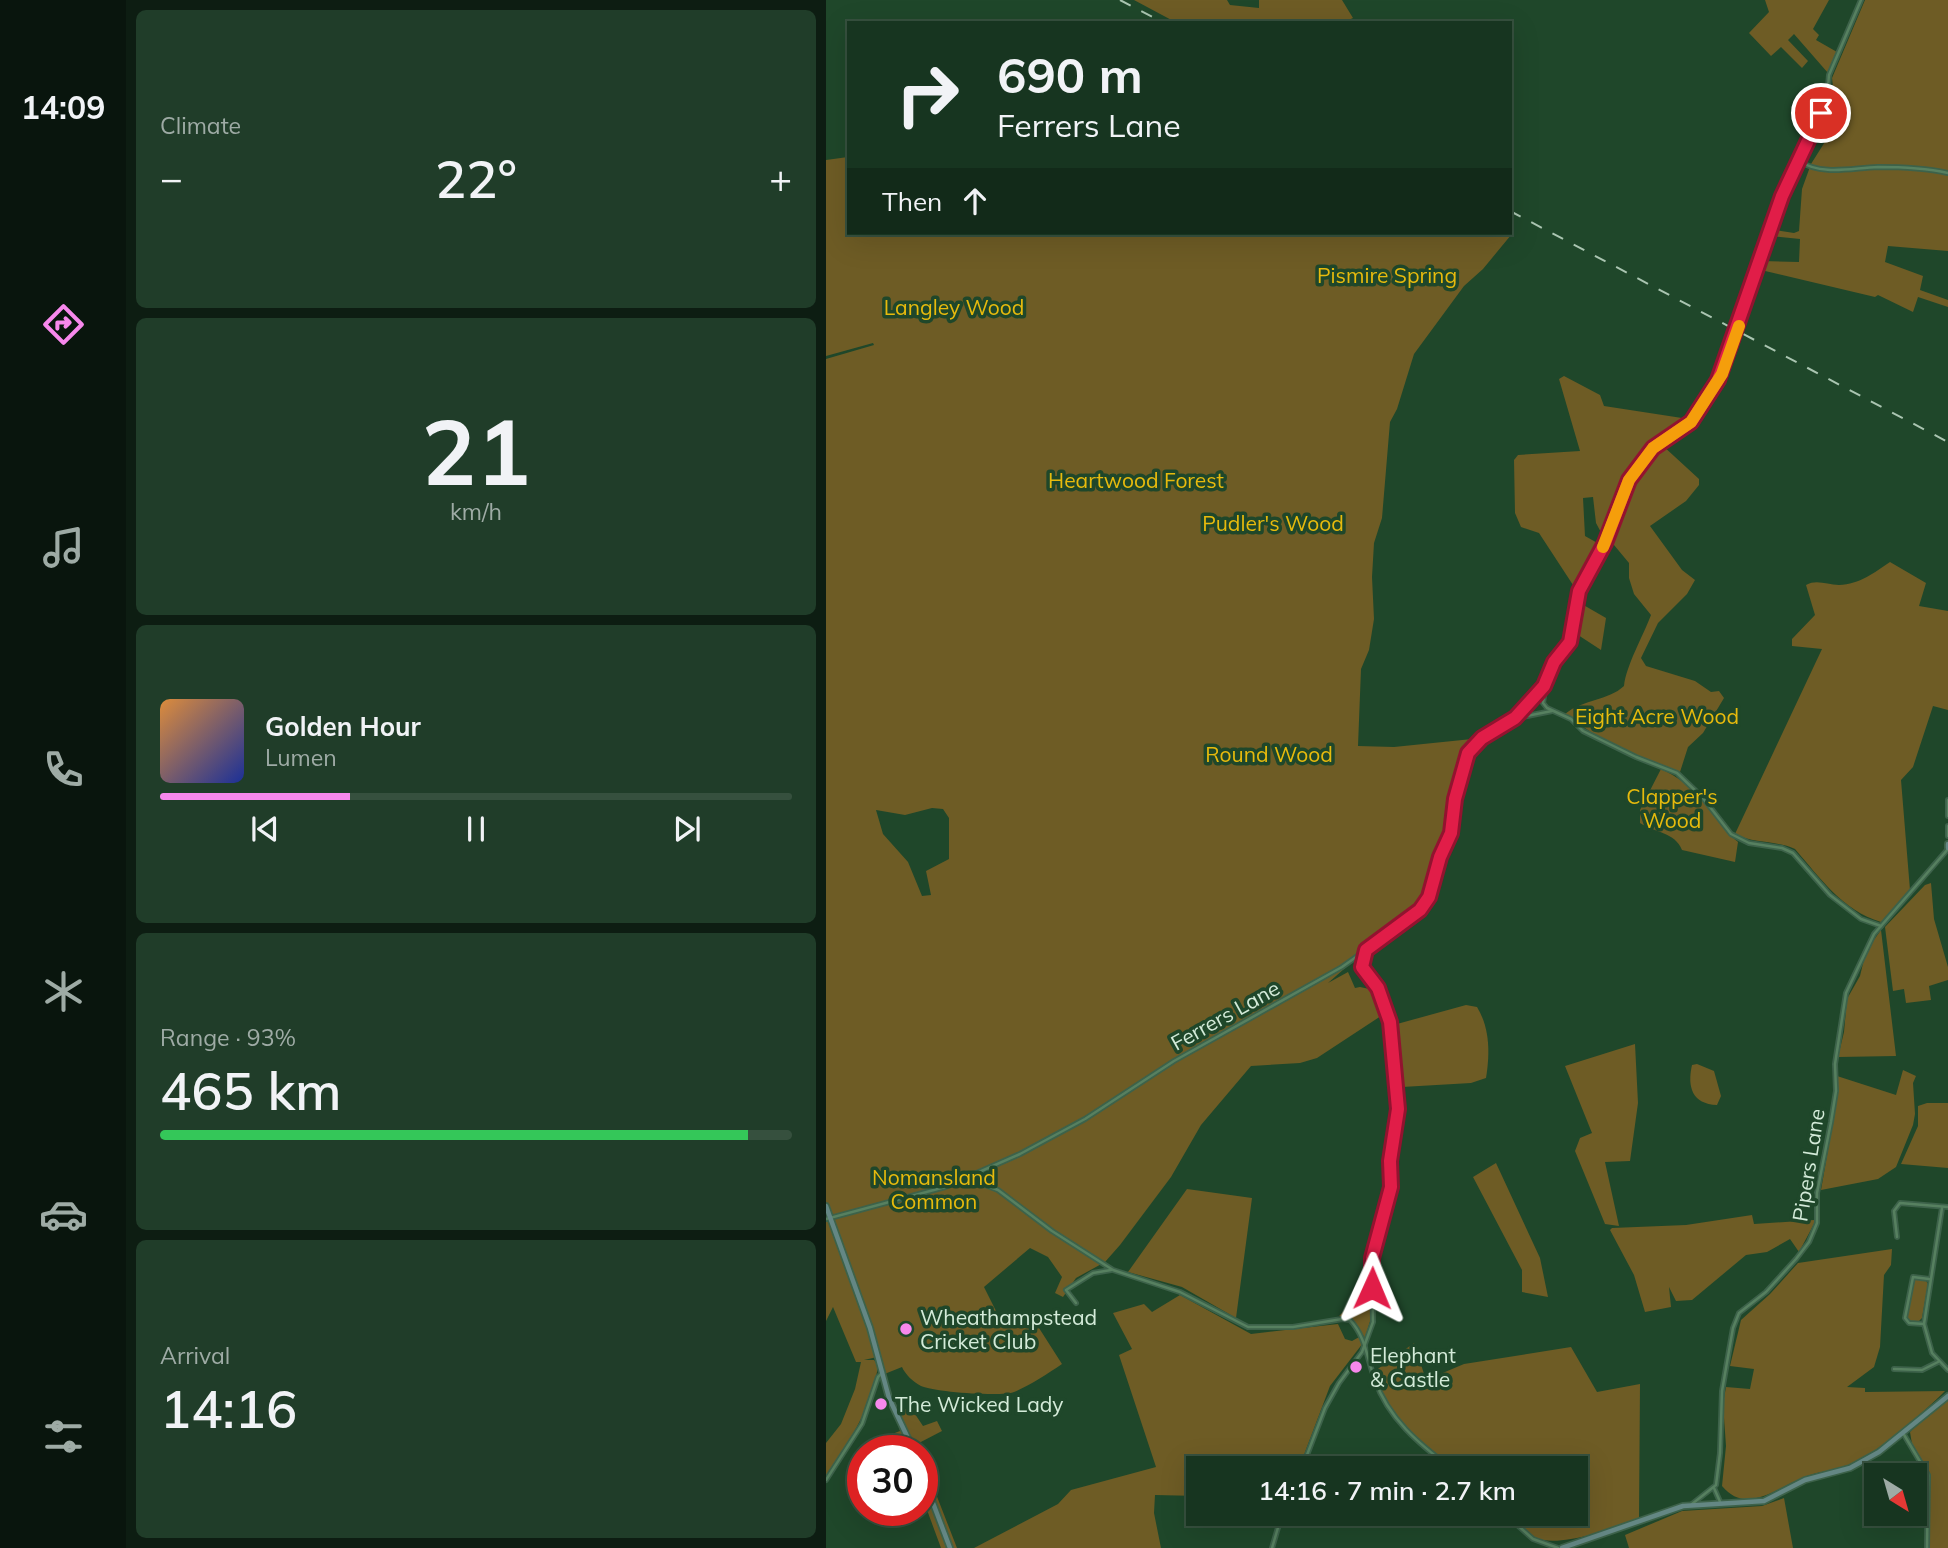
<!DOCTYPE html>
<meta charset="utf-8">
<style>
body{margin:0;font-family:Mulish,sans-serif;background:#203d29;color:#f1f3f6;height:100vh;display:flex;flex-direction:column;font-size:26px;white-space:nowrap}
*{box-sizing:border-box;margin:0}
p{font-size:23px;color:#9eaba5}
.icon{flex:none;width:38px;height:38px;fill:none;stroke:currentColor;stroke-width:2;stroke-linecap:round;stroke-linejoin:round}
.map{position:relative;flex:1;overflow:hidden}
.details{display:flex;flex-direction:column;gap:10px;padding:10px;background:#0d1d12;width:700px}
.details>*{flex:none}
.hud{position:absolute;left:21px;top:21px;width:665px;height:214px;border-radius:0px;box-shadow:0 7px 28px #0002,0 0 0 2px #36503e;background:#173520;color:#f1f3f6;overflow:hidden}
.needle{width:46px;rotate:143deg}
.fabs{position:absolute;left:1038px;top:1463px;display:grid;gap:14px}
.fabs a{display:grid;place-items:center;width:63px;height:63px;border-radius:0px;background:#173520;box-shadow:0 7px 28px #0002,0 0 0 2px #36503e;font-size:35px}
.speed{position:absolute;left:21px;top:1435px;display:flex;gap:14px;font-size:35px;font-weight:700;text-align:center}
.speed>*{display:grid;place-content:center;width:91px;height:91px;border-radius:50%;background:#173520;box-shadow:0 7px 28px #0002,0 0 0 2px #36503e;line-height:1}
.speed .limit{border:10px solid #d22;background:#fff;color:#111}
.pin{position:absolute;display:grid;place-items:center;width:60px;height:60px;color:#fff;margin:-30px;border:4px solid #fff;border-radius:50%;box-shadow:0 2px 7px #0007}
.me{position:absolute;width:77px;margin:-38px;rotate:1deg;stroke-linejoin:round;filter:drop-shadow(0 0 5px #0008)}
.turn{display:flex;align-items:center;gap:24px;height:147px;padding:0 35px;font-size:32px}
.turn .icon{width:91px;height:91px;stroke-width:2.5}
.turn b{display:block;font-size:49px;line-height:60px}
.then{display:flex;align-items:center;height:66px;padding:0 35px;background:#0003;gap:14px;font-size:26px}
.big{font-size:52px;font-weight:600;line-height:1.1}
.details .tile{flex:1;display:flex;flex-direction:column;justify-content:center;gap:10px;min-width:0;padding:0 24px;border-radius:10px;background:#203d29}
.details .dial{align-items:center;gap:0}
.dial b{font-size:91px;line-height:1}
.song{display:flex;align-items:center;gap:21px}
.cover{width:84px;height:84px;border-radius:10px;background:linear-gradient(135deg,hsl(30 70% 55%),hsl(230 70% 35%))}
.played{height:7px;border-radius:4px;background:linear-gradient(90deg,#f788ec 30%,#36503e 30%)}
.keys{display:flex;justify-content:space-around;direction:ltr}
.heat{display:flex;justify-content:space-between;align-items:center;font-size:38px;direction:ltr}
.charge{height:10px;border-radius:5px;background:linear-gradient(90deg,#34c759 93%,#36503e 0)}
.trip{position:absolute;left:360px;top:1456px;width:402px;height:70px;border-radius:0px;background:#173520;box-shadow:0 7px 28px #0002,0 0 0 2px #36503e;font-weight:600;line-height:70px;text-align:center}
main{display:flex;flex:1;min-height:0}
.menu{display:flex;flex-direction:column;width:126px;justify-content:space-around;align-items:center;background:#09150d;color:#9eaba5}
.menu .icon{width:49px;height:49px}
.menu .current{color:#f788ec}
.menu b{font-size:32px;color:#f1f3f6}
.map>svg:first-child{display:block}
</style>
<main>
<nav class="menu">
<b>14:09</b>
<svg class="icon current" aria-label="directions" viewBox="0 0 24 24"><path d="M12 3l9 9-9 9-9-9zM9 14v-3h6M13 9l2 2-2 2"/></svg>
<svg class="icon" aria-label="music" viewBox="0 0 24 24"><path d="M9 18V5l10-2v13"/><circle cx="6" cy="18" r="3"/><circle cx="16" cy="16" r="3"/></svg>
<svg class="icon" aria-label="phone" viewBox="0 0 24 24"><path d="M5 4h4l2 5-3 2q2 4 5 5l2-3 5 2v4C11 20 4 13 5 4z"/></svg>
<svg class="icon" aria-label="climate" viewBox="0 0 24 24"><path d="M12 3v18M4 7l16 10M4 17L20 7"/></svg>
<svg class="icon" aria-label="car" viewBox="0 0 24 24"><path d="M5 17H2v-5l4-1 3-4h7l3 4 3 1v5h-3M9 17h6M6 11h13"/><circle cx="7" cy="17" r="2"/><circle cx="17" cy="17" r="2"/></svg>
<svg class="icon" aria-label="filters" viewBox="0 0 24 24"><path d="M4 7h16M4 17h16"/><circle cx="9" cy="7" r="2"/><circle cx="15" cy="17" r="2"/></svg>
</nav>
<section class="details">
<div class="tile"><p>Climate</p>
<div class="heat"><a>−</a><b class="big">22°</b><a>+</a></div>
</div>
<div class="tile dial"><b>21</b><p>km/h</p></div>
<div class="tile">
<div class="song"><i class="cover"></i><div><b>Golden Hour</b><p>Lumen</p></div></div>
<div class="played"></div>
<div class="keys"><svg class="icon" aria-label="previous" viewBox="0 0 24 24"><path d="M18 5L8 12l10 7zM5 5v14"/></svg><svg class="icon" aria-label="pause" viewBox="0 0 24 24"><path d="M8 5v14M16 5v14"/></svg><svg class="icon" aria-label="next" viewBox="0 0 24 24"><path d="M6 5l10 7-10 7zM19 5v14"/></svg></div>
</div>
<div class="tile"><p>Range · 93%</p><b class="big">465 km</b><div class="charge"></div></div>
<div class="tile"><p>Arrival</p><b class="big">14:16</b></div>
</section>
<div class="map">
<svg width="1122" height="1548" viewBox="0 0 1122 1548">
<rect width="100%" height="100%" fill="#1f472a"/>
<g fill="#6e5c25" fill-rule="evenodd">
<polygon points="308,0 401,0 404,5 433,8 433,0 516,0 527,18 516,23 351,23"/>
<polygon points="939,0 1003,0 987,29 993,35 990,40 1011,52 1002,73 968,34 962,40 982,61 976,68 955,47 945,56 923,33 943,12"/>
<polygon points="1039,0 1122,0 1122,251 1062,246 1059,262 1097,276 1094,290 1122,300 1122,307 1092,297 1087,312 1052,295 1049,297 935,270 936,261 973,262 974,239 945,236 948,230 968,233 973,231 976,189 985,164 1002,137 1013,102 1002,98 1007,87 1006,78"/>
<path d="M22 150H23V233H683L685 235 657 269 638 286 588 354 571 409 564 422 556 518 548 543 546 577 548 619 543 650 535 669 532 746 568 747 646 739 634 764 623 833 611 858 604 892 596 901 594 910 550 941 502 983 522 972 529 988 534 987 548 990 558 1014 491 1058 474 1063 425 1066 375 1125 345 1177 294 1245 279 1262 250 1278 237 1297 229 1293 236 1277 222 1257 204 1248 158 1287 178 1327 193 1324 213 1328 236 1364C221 1374 205 1385 188 1392 176 1397 108 1392 95 1386 87 1382 79 1374 76 1367L56 1375 51 1357 38 1360H48L52 1365C47 1407 22 1443 0 1477V1443L15 1424 29 1389 35 1362H30L7 1307 0 1321V359L48 345 47 343 0 356V160L22 157ZM106 808 117 809 123 818V859L100 871 105 895 96 896 82 862 57 834 50 810 79 815Z"/>
<path d="M738 376 774 395 778 406 856 418 861 424C802 457 801 478 778 538L770 523 767 497 757 498 759 536 775 545 751 586 747 585 713 533 695 527 689 513 688 460 692 455 754 451 733 379Z"/>
<path d="M836 445 873 479V485L860 501 824 526 856 570 869 580 861 594 832 623 815 658 820 666 869 681 885 692 893 691 898 698 877 733 862 747 854 772 829 764 769 735 739 714C757 699 782 701 798 686 800 666 817 636 825 615L808 594 803 578V563L783 539C794 503 810 471 836 445Z"/>
<path d="M1064 562 1100 583 1093 606 1122 611V710L1107 706 1087 767 1075 780 1084 890 1055 922C1016 910 995 879 969 849 950 840 928 844 909 834L996 649 966 646V639L989 615 980 585C991 579 1001 585 1013 585 1034 584 1048 573 1064 562Z"/>
<polygon points="754,603 780,618 775,650 749,633"/>
<path d="M835 769C850 776 865 786 876 799 889 813 896 830 912 842L909 862 856 850C849 832 829 833 814 823V810Z"/>
<polygon points="1105,883 1108,919 1122,967 1122,980 1103,986 1105,1000 1080,1003 1078,989 1067,991 1059,927 1099,885"/>
<polygon points="1055,930 1070,1056 1012,1057 1018,1032 1021,999 1034,976 1040,951"/>
<path d="M640 1005 651 1007C664 1028 664 1054 660 1078L645 1083 576 1087 571 1024Z"/>
<polygon points="809,1044 812,1103 804,1161 779,1162 793,1226 779,1224 749,1151 754,1138 766,1133 739,1066"/>
<path d="M871 1064 888 1071 895 1096 891 1105C866 1104 861 1087 866 1065Z"/>
<polygon points="1077,1070 1090,1076 1087,1083 1089,1114 1087,1125 1070,1167 1052,1179 995,1190 1012,1092 1011,1076 1070,1095"/>
<polygon points="1101,1103 1122,1103 1122,1168 1075,1164 1092,1126 1092,1106"/>
<polygon points="670,1163 714,1258 722,1297 696,1292 696,1270 647,1177"/>
<polygon points="361,1189 426,1198 410,1318 356,1287 302,1272"/>
<polygon points="926,1215 928,1224 988,1220 988,1224 973,1252 964,1239 941,1252 920,1255 866,1300 850,1301 843,1287 845,1307 819,1312 808,1275 784,1230 786,1228 860,1225"/>
<path d="M1066 1249 1065 1265 1058 1275 1054 1347 1048 1367 1021 1387 1039 1388V1392L1119 1391C1098 1412 1053 1452 1026 1464 1009 1471 990 1471 974 1479 948 1490 919 1514 896 1486L900 1446 897 1404 900 1387 924 1389 928 1369 904 1366 915 1320 944 1294 972 1263Z"/>
<polygon points="1088,1278 1100,1281 1102,1284 1096,1318 1092,1322 1085,1322 1081,1318"/>
<polygon points="354,1295 425,1334 512,1324 519,1339 526,1341 535,1336 537,1343 504,1386 473,1468 373,1468 373,1496 329,1495 328,1513 335,1548 148,1548 232,1504 245,1490 330,1467 293,1355 306,1349 287,1313 318,1304 326,1312"/>
<polygon points="544,1299 545,1318 539,1338 525,1318 513,1316 524,1305"/>
<path d="M588 1343 600 1380 638 1364 745 1347 771 1392 814 1384 813 1520C788 1528 735 1548 709 1538 699 1534 692 1522 686 1514H751V1468H629C597 1443 556 1414 549 1371Z"/>
<polygon points="1122,1400 1122,1548 1104,1548 1104,1473 1086,1444 1084,1432 1099,1416"/>
<polygon points="72,1407 87,1411 97,1426 111,1421 116,1431 91,1444 93,1451 37,1451 35,1446 74,1431 69,1408"/>
<polygon points="96,1458 131,1548 115,1548 101,1510 96,1510"/>
<polygon points="958,1498 967,1548 803,1548 799,1535 856,1511 936,1506"/>
</g>
<g fill="none" stroke-linecap="round" stroke-linejoin="round">
<defs>
<g id="street">
<path d="M972 161C998 176 1024 168 1052 167 1076 167 1099 168 1122 173"/>
<polyline points="914,321 956,196 987,134 1001,98 1003,75 1035,0"/>
<polyline points="909,336 896,374 865,422 827,448 803,480 779,543 753,591 744,642 728,662 720,681 717,703 721,708 745,719 757,731 810,757 851,773 877,798 905,834 923,843 956,848 967,853 1004,895 1035,919 1055,926"/>
<polyline points="691,718 726,711"/>
<polyline points="1122,800 1122,816"/>
<polyline points="1122,826 1122,836"/>
<path d="M143 1179 172 1190 226 1231 287 1270 354 1292 422 1327H467L516 1319 524 1320C540 1337 541 1359 549 1380 562 1418 593 1444 625 1468"/>
<polyline points="1116,1208 1098,1324 1106,1353 1122,1370"/>
<polyline points="0,1219 119,1187 194,1154 259,1119 348,1061 516,967 578,923 595,910 607,888 614,857 625,833 629,798 642,753 656,738 689,718 718,686"/>
<polyline points="1071,1237 1068,1211 1074,1203 1122,1207"/>
<polyline points="250,1303 240,1290 267,1273 285,1270"/>
<polyline points="1098,1324 1083,1323 1079,1318 1087,1277 1103,1279"/>
<polyline points="1068,1369 1096,1370 1112,1362"/>
<polyline points="1077,1433 1102,1475 1101,1548"/>
<polyline points="476,1468 499,1408 513,1383 536,1352 547,1322 546,1258 564,1187 564,1161 572,1109 572,1080 560,1008 552,988 536,967 540,952"/>
<polyline points="0,1480 36,1424 52,1377 57,1372"/>
<polyline points="888,1488 895,1504"/>
<polyline points="866,1504 890,1485 894,1453 896,1391 907,1328 913,1313 940,1292 970,1259 983,1242 991,1223 991,1193 1005,1122 1010,1091 1009,1064 1020,993 1048,934 1122,849"/>
<polyline points="679,1514 707,1539 732,1548"/>
<polyline points="446,1548 456,1514"/>
</g>
<g id="secondary">
<polyline points="1122,844 1122,848"/>
<polyline points="0,1206 44,1328 63,1398 88,1451"/>
<polyline points="96,1474 124,1548"/>
<polyline points="736,1548 857,1506 938,1501 979,1480 1024,1468 1053,1452 1122,1396"/>
</g>
</defs>
<use href="#street" stroke="#3d624a" stroke-width="6"/>
<use href="#secondary" stroke="#3d624a" stroke-width="8"/>
<use href="#street" stroke="#578060" stroke-width="2.5"/>
<use href="#secondary" stroke="#648784" stroke-width="4.5"/>
<g stroke="#aac5b1" stroke-width="2" stroke-dasharray="12 12" stroke-linecap="butt">
<polyline points="294,0 338,23"/>
<polyline points="684,211 1122,442"/>
</g>
<defs>
<polyline id="street-bridge" points="909,336 914,321"/>
</defs>
<use href="#street-bridge" stroke="#3d624a" stroke-width="6" stroke-linecap="butt"/>
<use href="#street-bridge" stroke="#578060" stroke-width="2.5"/>
</g>
<g fill="none" stroke-linecap="round" stroke-linejoin="round">
<defs>
<polyline id="route" points="546,1288 546,1258 565,1187 564,1161 572,1109 564,1022 552,988 536,967 540,950 594,910 603,897 614,857 625,833 629,799 642,753 656,738 689,718 718,686 728,662 744,642 753,591 779,543 803,480 827,448 865,422 892,380 956,196 995,113"/>
</defs>
<use href="#route" stroke="#92132f" stroke-width="18"/>
<use href="#route" stroke="#e11d48" stroke-width="12"/>
<polyline stroke="#f59e0b" stroke-width="12" points="777,547 803,480 827,448 865,422 896,374 913,326"/>
</g>
<g fill="#f788ec" stroke="#1f472a" stroke-width="2.5">
<circle cx="80" cy="1329" r="7"/>
<circle cx="530" cy="1367" r="7"/>
<circle cx="55" cy="1404" r="7"/>
</g>
<g text-anchor="middle" dominant-baseline="central" stroke-width="7" stroke-linejoin="round" paint-order="stroke">
<g font-size="21" fill="#e7ba0d" stroke="#1f472a">
<text x="561" y="275">Pismire Spring</text>
<text x="128" y="307">Langley Wood</text>
<text x="310" y="480">Heartwood Forest</text>
<text x="447" y="523">Pudler's Wood</text>
<text x="831" y="716">Eight Acre Wood</text>
<text x="443" y="754">Round Wood</text>
<text x="846" y="796">Clapper's<tspan x="846" dy="24">Wood</tspan></text>
<text x="108" y="1177">Nomansland<tspan x="108" dy="24">Common</tspan></text>
</g>
<g font-size="21" fill="#d4ebd9" stroke="#1f472a">
<text transform="translate(399 1015) rotate(-29)">Ferrers Lane</text>
<text transform="translate(982 1165) rotate(-81)">Pipers Lane</text>
</g>
<g font-size="21" fill="#d4ebd9" stroke="#1f472a" text-anchor="start">
<text x="94" y="1317">Wheathampstead<tspan x="94" dy="24">Cricket Club</tspan></text>
<text x="544" y="1355">Elephant<tspan x="544" dy="24">&amp; Castle</tspan></text>
<text x="69" y="1404">The Wicked Lady</text>
</g>
</g>
</svg>
<div class="fabs">
<a><svg class="needle" viewBox="-14 -14 28 28"><path d="M0-13l5 13h-10z" fill="#e53935"/><path d="M0 13l5-13h-10z" fill="#9eaba5"/></svg></a>
</div>
<div class="speed"><div class="limit">30</div></div>
<div class="pin" style="left:995px;top:113px;background:#d93025"><svg class="icon" aria-label="arrive" viewBox="0 0 24 24"><path d="M6 21V4h12l-3 4 3 4H6"/></svg></div>
<svg class="me" style="left:546px;top:1288px" viewBox="-20 -20 40 40"><path d="M0-17L14 15 0 8-14 15z" fill="#e11d48" stroke="#fff" stroke-width="4"/></svg>
<div class="trip">14:16 · 7 min · 2.7 km</div>
<div class="hud">
<div class="turn"><svg class="icon" aria-label="right" viewBox="0 0 24 24"><path d="M7 20v-9h11M14 6l5 5-5 5"/></svg><div><b>690 m</b>Ferrers Lane</div></div>
<div class="then">Then<svg class="icon" aria-label="ahead" viewBox="0 0 24 24"><path d="M12 20V5M6 11l6-6 6 6"/></svg></div>
</div>
</div>
</main>
